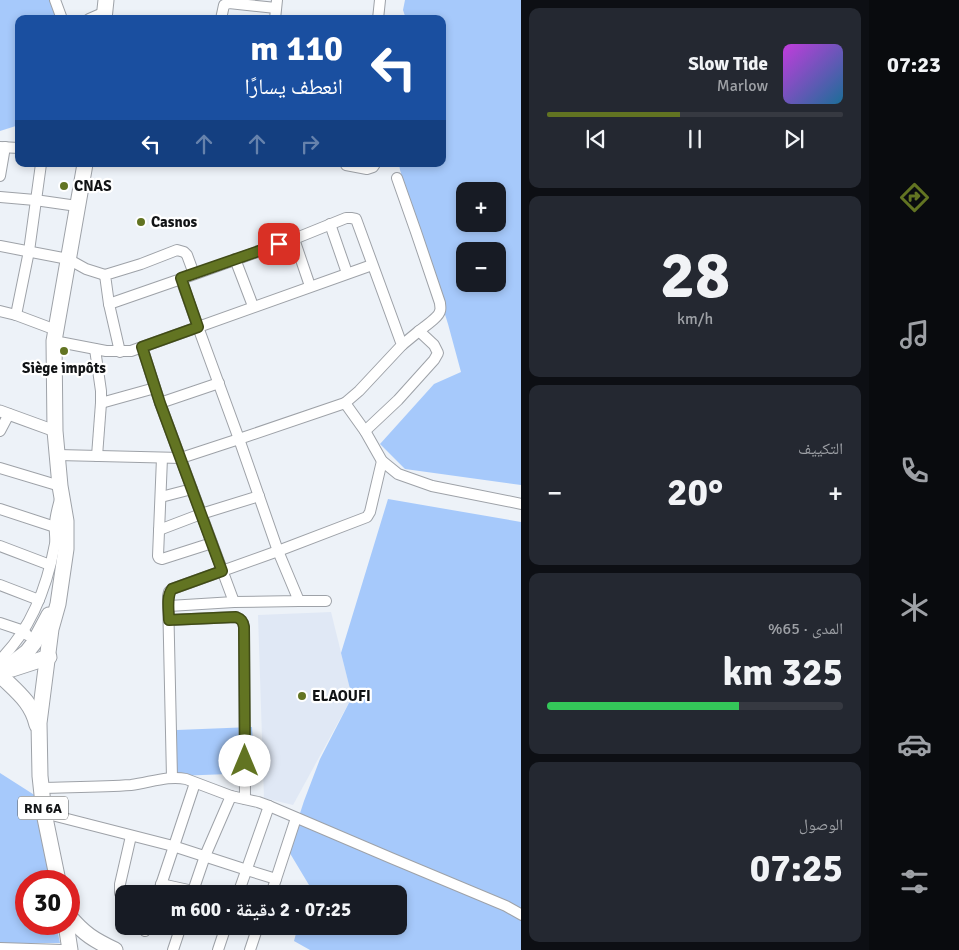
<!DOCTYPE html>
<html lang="ar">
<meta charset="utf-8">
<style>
body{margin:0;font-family:Signika,"Noto Naskh Arabic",sans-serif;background:#242831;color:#f1f3f6;direction:rtl;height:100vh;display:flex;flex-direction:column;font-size:19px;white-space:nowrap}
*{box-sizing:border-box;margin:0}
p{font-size:16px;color:#9ea1a6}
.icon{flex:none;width:28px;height:28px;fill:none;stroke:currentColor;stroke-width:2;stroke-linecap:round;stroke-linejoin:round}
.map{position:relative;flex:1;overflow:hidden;direction:ltr}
.details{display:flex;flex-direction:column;gap:8px;padding:8px;background:#0d0f14;width:348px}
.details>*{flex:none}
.top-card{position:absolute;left:15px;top:15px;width:431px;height:152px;border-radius:10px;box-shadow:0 2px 8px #0003;direction:rtl;background:#1a4fa0;color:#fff;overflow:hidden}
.fabs{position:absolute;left:456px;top:182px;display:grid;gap:10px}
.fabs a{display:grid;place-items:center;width:50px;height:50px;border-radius:10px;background:#171b24;box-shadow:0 2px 8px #0003;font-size:25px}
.speed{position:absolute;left:15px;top:870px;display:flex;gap:10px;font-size:25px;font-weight:700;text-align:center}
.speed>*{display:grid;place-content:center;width:65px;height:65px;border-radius:50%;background:#171b24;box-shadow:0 2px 8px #0003;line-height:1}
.speed .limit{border:8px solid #d22;background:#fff;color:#111}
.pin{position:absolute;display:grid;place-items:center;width:42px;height:42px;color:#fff;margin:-21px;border-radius:10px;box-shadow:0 2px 8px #0006}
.me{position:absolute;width:55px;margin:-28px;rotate:0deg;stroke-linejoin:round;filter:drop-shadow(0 0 4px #0008)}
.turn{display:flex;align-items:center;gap:18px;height:105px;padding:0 20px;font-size:22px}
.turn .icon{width:65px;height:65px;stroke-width:2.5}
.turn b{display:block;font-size:35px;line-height:42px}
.lanes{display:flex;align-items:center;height:48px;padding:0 20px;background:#0003;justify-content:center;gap:25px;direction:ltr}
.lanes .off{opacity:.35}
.big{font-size:38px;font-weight:700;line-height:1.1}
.details .widget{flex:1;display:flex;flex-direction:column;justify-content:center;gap:8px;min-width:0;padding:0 18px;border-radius:10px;background:#242831}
.details .dial{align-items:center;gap:0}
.dial b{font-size:65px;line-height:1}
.song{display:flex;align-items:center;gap:15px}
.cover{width:60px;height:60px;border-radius:8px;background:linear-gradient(135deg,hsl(290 70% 55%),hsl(200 70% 35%))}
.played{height:5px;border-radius:2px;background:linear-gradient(90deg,#627422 45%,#363941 45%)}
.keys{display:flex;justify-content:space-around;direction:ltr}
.heat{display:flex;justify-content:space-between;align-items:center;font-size:28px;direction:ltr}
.charge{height:8px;border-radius:4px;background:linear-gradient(90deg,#34c759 65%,#363941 0)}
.trip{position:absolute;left:115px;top:885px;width:292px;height:50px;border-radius:10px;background:#171b24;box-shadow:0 2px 8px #0003;font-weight:700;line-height:50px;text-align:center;direction:rtl}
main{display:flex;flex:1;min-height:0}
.menu{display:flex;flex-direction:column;width:90px;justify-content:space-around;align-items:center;background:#090b0e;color:#9ea1a6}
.menu .icon{width:35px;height:35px}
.menu .on{color:#627422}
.menu b{font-size:22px;color:#f1f3f6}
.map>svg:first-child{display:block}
</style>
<main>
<nav class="menu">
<b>07:23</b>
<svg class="icon on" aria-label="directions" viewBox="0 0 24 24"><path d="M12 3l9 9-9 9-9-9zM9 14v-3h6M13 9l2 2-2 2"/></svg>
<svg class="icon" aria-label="music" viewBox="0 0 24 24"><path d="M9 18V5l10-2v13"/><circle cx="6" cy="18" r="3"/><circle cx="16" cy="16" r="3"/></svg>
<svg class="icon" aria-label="phone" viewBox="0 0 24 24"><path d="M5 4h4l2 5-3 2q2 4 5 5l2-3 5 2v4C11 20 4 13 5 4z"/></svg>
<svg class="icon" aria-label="climate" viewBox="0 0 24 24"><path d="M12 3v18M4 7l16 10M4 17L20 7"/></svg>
<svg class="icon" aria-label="car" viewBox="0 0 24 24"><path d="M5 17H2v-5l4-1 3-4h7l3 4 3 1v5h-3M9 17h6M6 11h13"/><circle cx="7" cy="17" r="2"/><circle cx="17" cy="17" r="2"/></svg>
<svg class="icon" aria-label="filters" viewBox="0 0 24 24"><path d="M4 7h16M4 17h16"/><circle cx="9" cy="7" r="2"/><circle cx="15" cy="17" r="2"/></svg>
</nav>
<section class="details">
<div class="widget">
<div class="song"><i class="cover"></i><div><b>Slow Tide</b><p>Marlow</p></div></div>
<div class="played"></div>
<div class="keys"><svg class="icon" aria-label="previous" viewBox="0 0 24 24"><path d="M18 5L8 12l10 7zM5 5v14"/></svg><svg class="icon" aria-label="pause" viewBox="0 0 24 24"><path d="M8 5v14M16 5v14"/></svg><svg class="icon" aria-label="next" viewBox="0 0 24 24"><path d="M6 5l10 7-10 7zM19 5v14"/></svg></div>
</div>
<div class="widget dial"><b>28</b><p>km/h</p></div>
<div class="widget"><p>التكييف</p>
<div class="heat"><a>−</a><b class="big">20°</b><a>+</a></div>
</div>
<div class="widget"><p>المدى · 65%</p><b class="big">325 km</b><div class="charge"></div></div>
<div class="widget"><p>الوصول</p><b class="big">07:25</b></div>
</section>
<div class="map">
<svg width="522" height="950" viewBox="0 0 522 950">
<rect width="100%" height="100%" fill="#edf2f8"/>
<polygon fill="#e0e8f5" points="331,612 352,697 293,805 264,798 258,615"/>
<g fill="#a6c9fb" fill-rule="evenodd">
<polygon points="0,0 54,0 61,19 19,19 19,125 0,131"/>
<path d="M405 0H521V485L405 469 380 444 434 384 461 372 448 324 400 170 399 164H442V19H406L403 10ZM465 191H498V224H465ZM465 251H498V284H465Z"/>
<polygon points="388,499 521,522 521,950 310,950 294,941 298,926 399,926 399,894 307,894 309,885 288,850 304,801 320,759 352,697 341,653"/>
<polygon points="252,727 255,773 176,776 177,730"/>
<polygon points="0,773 36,796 50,881 26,881 26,924 56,924 60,943 0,943"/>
</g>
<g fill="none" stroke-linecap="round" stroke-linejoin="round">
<defs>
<g id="minor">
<polyline points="55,0 62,19"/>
<polyline points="89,19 105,12"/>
<polyline points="221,19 224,5 229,3 276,8"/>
<polyline points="275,19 277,0"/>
<polyline points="378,19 380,0"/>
<polyline points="0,147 19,148"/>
<polyline points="346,165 367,169 373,167 375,164"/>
<polyline points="0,176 5,147"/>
<path d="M397 178 416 232 440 303C440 305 441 309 440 311 439 317 424 327 419 331"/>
<polyline points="0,197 35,200 77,206"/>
<polyline points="330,224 347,273"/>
<polyline points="294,239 310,286"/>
<polyline points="0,246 68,259 86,269 105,275"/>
<polyline points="235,259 253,306"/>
<polyline points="109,304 181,279"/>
<polyline points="0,311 16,315 56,330"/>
<polyline points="16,315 29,251 41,164"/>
<polyline points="54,341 106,351 131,351 372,265"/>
<polyline points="142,347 160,403 234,602 299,601 278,551 239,439 198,327 181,279 294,239 346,218 351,218 356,219 402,345 359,391 345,403"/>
<polyline points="95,349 101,391 101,403 155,388"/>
<polyline points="120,352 109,304 105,275 141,264 177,250 184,252 187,255 194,274"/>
<polyline points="160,403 219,383"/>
<polyline points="0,431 9,414"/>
<polyline points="365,431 398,400 434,360 438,353 434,345 419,331 402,345"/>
<polyline points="58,455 181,458 239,439 345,403 365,431 382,461 398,474 432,486 522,504"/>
<polyline points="97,456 101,403"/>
<polyline points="162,458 158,556 159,558 162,559 212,543"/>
<polyline points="0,468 60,486"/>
<polyline points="161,497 192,489"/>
<polyline points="0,509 55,527"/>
<polyline points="159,530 201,514 259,496"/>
<polyline points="0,546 50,565"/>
<polyline points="0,585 39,600"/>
<polyline points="299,601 326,601"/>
<polyline points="169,606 234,602"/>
<path d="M169 620 236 617C241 619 243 621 244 627L245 799"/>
<polyline points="0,623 24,631 27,635"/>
<path d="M0 660C31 629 47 587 55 544 56 537 54 531 55 525 55 516 58 508 60 499"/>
<polyline points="172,778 168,596 169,592 172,589 278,551 367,517 370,512 382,461"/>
<path d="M41 788C71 787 101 787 131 785 149 783 168 775 186 779L231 796 258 802 269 806 391 858 506 906 522 915"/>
<polyline points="44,813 173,846 247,870 276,879 271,894"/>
<polyline points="276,879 296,818"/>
<polyline points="161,884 193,891"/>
<polyline points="158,894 195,783"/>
<polyline points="192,894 205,856 231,796"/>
<polyline points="238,894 269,806"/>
<polyline points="124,895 120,893 120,884 131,836"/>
<polyline points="145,931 146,926"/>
<polyline points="0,948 62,950"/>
<polyline points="173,950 181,926"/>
<polyline points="218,950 226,926"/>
<polyline points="250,950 258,926"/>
</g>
<polyline id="tertiary" points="0,411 55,431"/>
<g id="primary">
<polyline points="104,19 106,0"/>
<polyline points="12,669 49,657"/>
<polyline points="0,673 27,652 34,643 49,615"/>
<path d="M0 675C16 691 32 702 37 725"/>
<polyline points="58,881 44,813 40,776 39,723 51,629 58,604 66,549 66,521 60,486 55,431 54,341 85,164"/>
<path d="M69 916C84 934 94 940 115 950"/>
<polyline points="66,924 70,950"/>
</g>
</defs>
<use href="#minor" stroke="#9ea2a8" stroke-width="12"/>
<use href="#tertiary" stroke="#9ea2a8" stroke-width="13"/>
<use href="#primary" stroke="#9ea2a8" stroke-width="17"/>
<use href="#minor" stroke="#fff" stroke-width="10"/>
<use href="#tertiary" stroke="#fff" stroke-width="11"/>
<use href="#primary" stroke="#fff" stroke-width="15"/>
</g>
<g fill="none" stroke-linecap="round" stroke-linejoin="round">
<defs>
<path id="route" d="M245 761 244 627C243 621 241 619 236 617L169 620C169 611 166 597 172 589L222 571 160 403 142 347 198 327 181 278 279 244"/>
</defs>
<use href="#route" stroke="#404b16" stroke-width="12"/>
<use href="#route" stroke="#627422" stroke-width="9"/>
</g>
<g fill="#627422" stroke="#fff" stroke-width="2">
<circle cx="64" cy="186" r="5"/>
<circle cx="141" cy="222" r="5"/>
<circle cx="64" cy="351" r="5"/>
<circle cx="302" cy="696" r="5"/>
</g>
<g text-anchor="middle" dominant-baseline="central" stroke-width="4.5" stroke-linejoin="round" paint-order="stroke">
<rect fill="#fff" stroke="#585a5b" stroke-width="1" x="18" y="796.5" width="50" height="23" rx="4"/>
<g font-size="14" font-weight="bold" fill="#111315">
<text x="43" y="808">RN 6A</text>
</g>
<g font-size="15" font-weight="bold" fill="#111315" stroke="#fff" text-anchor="start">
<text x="74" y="186">CNAS</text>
<text x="151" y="222">Casnos</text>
<text x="64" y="368" text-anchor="middle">Siège impôts</text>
<text x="312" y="696">ELAOUFI</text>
</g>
</g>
</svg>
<div class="fabs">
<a>+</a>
<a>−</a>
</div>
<div class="speed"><div class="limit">30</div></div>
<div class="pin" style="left:279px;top:244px;background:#d93025"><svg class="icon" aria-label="arrive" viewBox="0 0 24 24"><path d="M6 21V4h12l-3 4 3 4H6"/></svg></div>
<svg class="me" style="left:245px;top:761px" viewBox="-20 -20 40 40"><circle r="19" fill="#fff"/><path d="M0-13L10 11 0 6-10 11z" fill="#627422"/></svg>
<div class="trip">07:25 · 2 دقيقة · 600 m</div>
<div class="top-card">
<div class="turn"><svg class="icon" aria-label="left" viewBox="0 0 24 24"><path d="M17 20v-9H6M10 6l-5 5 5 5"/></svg><div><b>110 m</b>انعطف يسارًا</div></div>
<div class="lanes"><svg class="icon" aria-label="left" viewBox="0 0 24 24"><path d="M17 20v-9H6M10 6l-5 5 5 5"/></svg><svg class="icon off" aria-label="ahead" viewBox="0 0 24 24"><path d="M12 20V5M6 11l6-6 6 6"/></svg><svg class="icon off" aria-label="ahead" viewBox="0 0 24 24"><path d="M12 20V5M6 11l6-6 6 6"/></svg><svg class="icon off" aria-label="right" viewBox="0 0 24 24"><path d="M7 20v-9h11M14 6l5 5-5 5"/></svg></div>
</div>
</div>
</main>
